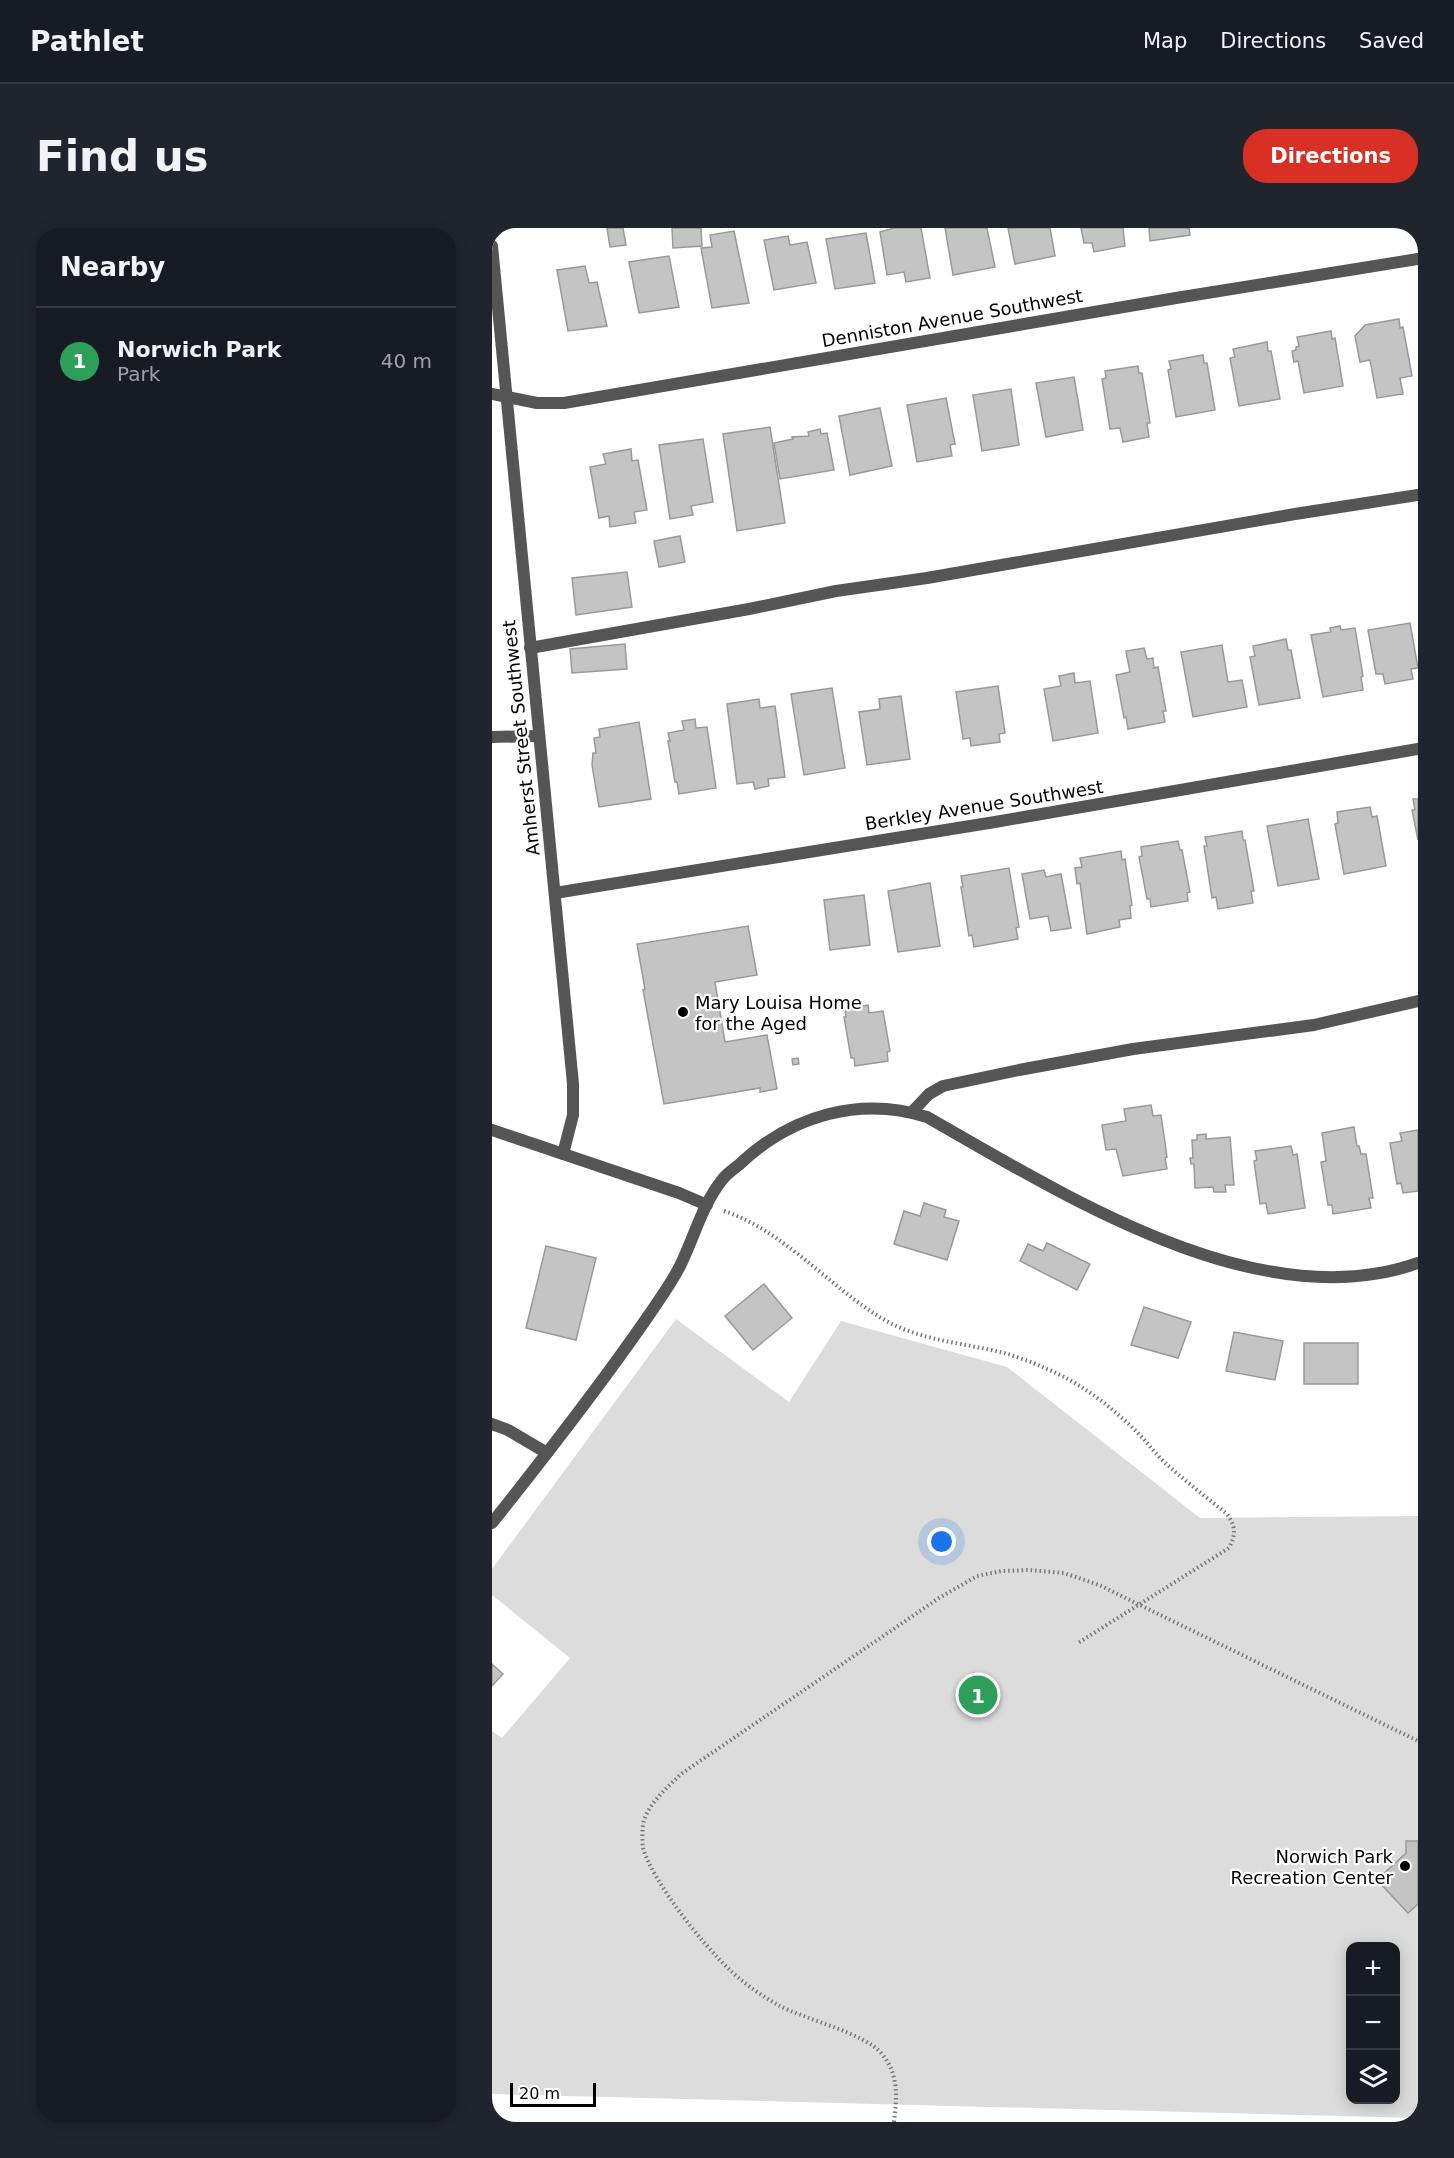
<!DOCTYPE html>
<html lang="en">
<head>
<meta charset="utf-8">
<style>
  body { margin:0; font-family:"DejaVu Sans",sans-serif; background:#20242c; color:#f1f3f6 }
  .controls { position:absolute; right:18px; bottom:18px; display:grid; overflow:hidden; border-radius:12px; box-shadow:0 3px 15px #0003 }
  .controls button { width:54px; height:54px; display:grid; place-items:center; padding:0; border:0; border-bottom:2px solid #363941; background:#171b24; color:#f1f3f6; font:30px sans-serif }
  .scale { position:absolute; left:18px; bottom:15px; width:86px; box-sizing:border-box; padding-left:6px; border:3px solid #000; border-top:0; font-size:16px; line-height:21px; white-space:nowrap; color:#000; -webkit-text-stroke:4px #fff; paint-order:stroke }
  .you { position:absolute; left:450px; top:1314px; width:21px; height:21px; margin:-15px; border:4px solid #fff; border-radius:50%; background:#1a73e8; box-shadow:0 0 0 9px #1a73e833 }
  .badge { display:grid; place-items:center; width:39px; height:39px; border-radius:50%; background:#d93025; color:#fff; font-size:20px; font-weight:700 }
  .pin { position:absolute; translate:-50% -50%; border:3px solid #fff; box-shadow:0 2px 6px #0006 }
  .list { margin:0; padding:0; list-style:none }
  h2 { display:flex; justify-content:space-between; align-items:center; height:78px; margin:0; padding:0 24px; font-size:26px }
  h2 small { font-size:20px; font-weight:400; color:#9ea1a6 }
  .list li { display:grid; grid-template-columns:39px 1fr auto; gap:18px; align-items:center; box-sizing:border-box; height:108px; padding:0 24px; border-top:2px solid #363941 }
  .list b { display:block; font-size:22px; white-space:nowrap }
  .list p { margin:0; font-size:20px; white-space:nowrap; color:#9ea1a6 }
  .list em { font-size:20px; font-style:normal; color:#9ea1a6 }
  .icon { flex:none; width:33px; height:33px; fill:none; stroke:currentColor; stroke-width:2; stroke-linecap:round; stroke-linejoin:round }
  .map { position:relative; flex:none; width:926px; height:1894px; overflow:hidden; border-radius:24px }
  header { display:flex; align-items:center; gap:36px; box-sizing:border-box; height:84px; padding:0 30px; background:#171b24; border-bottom:2px solid #363941 }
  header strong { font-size:28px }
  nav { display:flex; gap:33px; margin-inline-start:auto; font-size:21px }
  .intro { display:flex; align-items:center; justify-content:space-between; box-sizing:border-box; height:144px; padding:0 36px }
  h1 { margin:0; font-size:42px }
  .button { padding:15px 27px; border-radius:24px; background:#d93025; color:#fff; font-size:21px; font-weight:700 }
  main { display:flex; gap:36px; padding:0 36px }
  aside { flex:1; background:#171b24; border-radius:24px; box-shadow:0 3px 15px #0003 }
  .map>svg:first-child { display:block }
  .green { fill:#dcdcdc; fill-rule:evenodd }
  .building { fill:#c4c4c4; stroke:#999; stroke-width:1.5 }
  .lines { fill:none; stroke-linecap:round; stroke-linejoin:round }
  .path { stroke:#777; stroke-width:4; stroke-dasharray:1.5 3; stroke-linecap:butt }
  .lane { stroke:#555; stroke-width:12 }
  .street { stroke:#555; stroke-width:12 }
  .poi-dot { fill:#000; stroke:#fff; stroke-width:2 }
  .labels { text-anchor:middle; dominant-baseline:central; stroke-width:4.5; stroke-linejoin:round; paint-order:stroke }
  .street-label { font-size:18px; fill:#000; stroke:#fff }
  .poi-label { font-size:18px; fill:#000; stroke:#fff; text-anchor:start }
</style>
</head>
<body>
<header>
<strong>Pathlet</strong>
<nav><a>Map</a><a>Directions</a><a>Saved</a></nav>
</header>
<div class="intro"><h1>Find us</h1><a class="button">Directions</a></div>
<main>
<aside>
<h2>Nearby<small></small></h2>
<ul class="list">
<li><span class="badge" style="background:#2e9e5b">1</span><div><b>Norwich Park</b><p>Park</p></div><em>40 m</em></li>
</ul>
</aside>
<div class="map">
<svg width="926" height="1894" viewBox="0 0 926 1894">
  <rect width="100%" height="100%" fill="#fff"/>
  <!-- green -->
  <path class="green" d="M184,1091L297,1174L349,1093L515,1139L708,1290L926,1288V1890L0,1866V1503L10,1510L78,1430L0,1367V1341ZM858,1718H904V1872H858Z"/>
  <!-- building -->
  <g class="building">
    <polygon points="115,0 131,0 134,17 118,19"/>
    <polygon points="180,0 209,0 210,18 181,20"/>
    <polygon points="402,0 429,0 438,50 414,54 412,44 395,47 388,4"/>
    <polygon points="453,0 495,0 503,39 461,47"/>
    <polygon points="516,0 558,0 563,28 523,36"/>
    <polygon points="589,0 631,0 633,18 602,24 600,15 592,15"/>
    <polygon points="657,0 697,0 698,7 658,13"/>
    <polygon points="242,3 257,75 220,80 209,20 220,19 218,7"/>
    <polygon points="374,5 383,55 343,61 334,11"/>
    <polygon points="296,8 298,17 315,14 324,55 282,62 272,12"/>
    <polygon points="177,28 187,79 147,85 137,34"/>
    <polygon points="93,38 97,55 105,54 115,98 76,103 65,42"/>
    <polygon points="907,91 908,100 911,99 920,148 908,150 911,166 885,170 878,132 868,134 863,108 873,97"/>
    <polygon points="839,103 840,111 843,110 851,158 812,165 806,133 802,134 800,123 804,122 804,119 807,118 805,109"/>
    <polygon points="775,114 776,123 779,123 788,171 747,178 738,130 743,129 741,121"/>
    <polygon points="711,127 712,135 715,135 723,182 684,189 676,142 679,141 677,133"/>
    <polygon points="646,138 647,145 650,145 658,195 655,195 657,209 631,214 628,200 618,201 610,151 614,150 613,143"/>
    <polygon points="582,149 591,202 554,209 544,155"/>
    <polygon points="519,161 527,217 490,223 481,167"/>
    <polygon points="454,170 463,216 458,217 460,228 425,234 415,177"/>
    <polygon points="388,180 400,238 358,247 347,188"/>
    <polygon points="278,199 293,295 245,303 231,206"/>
    <polygon points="328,201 329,206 335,205 342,242 288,251 282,215 301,211 300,209 317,208 316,204"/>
    <polygon points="211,211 221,274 199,278 201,287 178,291 167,217"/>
    <polygon points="139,221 140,233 146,232 155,282 142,284 144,295 118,299 117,288 107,290 98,239 114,236 111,226"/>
    <polygon points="188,308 193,334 167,339 162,313"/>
    <polygon points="135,344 140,379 84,387 80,350"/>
    <polygon points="918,395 926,440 919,441 921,451 893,456 891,446 884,446 876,402"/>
    <polygon points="848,398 849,402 863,400 871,448 869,449 871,462 831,469 819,407 839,404 838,400"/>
    <polygon points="794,411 796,422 799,422 808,470 767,477 758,429 763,428 761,418"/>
    <polygon points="133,416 135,441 80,445 78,421"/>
    <polygon points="730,417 736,454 750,452 755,479 701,489 689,424"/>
    <polygon points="652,420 655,431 661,430 662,440 666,439 674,483 671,483 673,494 636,501 634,489 632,490 624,447 638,444 634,423"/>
    <polygon points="582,445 583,455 598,453 606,505 561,513 552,461 569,458 567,448"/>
    <polygon points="506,458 513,505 507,506 508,514 479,518 478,510 471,511 464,464"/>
    <polygon points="340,460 353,540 312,547 299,466"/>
    <polygon points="409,468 418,531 375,537 367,484 388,481 387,471"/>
    <polygon points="267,471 268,480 283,478 293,549 276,551 277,558 263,561 261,554 245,556 235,476"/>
    <polygon points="203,491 204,500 215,499 224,560 187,566 185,554 183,554 176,513 178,513 176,505 192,502 190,493"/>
    <polygon points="147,494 159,571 107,579 100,537 101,525 104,525 102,510 108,509 107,501"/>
    <polygon points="921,571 926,571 926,612 920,582 923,582"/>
    <polygon points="878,579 880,589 885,588 894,638 852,646 843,596 846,595 845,584"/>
    <polygon points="816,591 827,651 786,658 775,598"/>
    <polygon points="750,603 751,612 753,612 762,663 759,663 761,675 726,681 724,669 720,670 712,618 715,618 713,609"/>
    <polygon points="686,613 688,622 690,622 698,664 695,665 696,673 659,679 658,671 655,671 647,629 650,628 649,619"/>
    <polygon points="629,623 630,632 633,631 640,677 638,678 639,690 627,692 628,699 595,706 588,655 585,656 583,640 590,639 588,630"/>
    <polygon points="517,640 527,699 524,700 526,711 482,719 480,707 477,708 469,659 471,659 469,648"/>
    <polygon points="552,642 554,649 569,646 579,700 559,703 556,688 538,691 530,646"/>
    <polygon points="438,655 448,718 406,724 396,663"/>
    <polygon points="372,667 378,717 338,722 332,672"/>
    <polygon points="256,698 265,747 223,754 233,814 275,807 285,861 268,864 268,860 172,876 151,762 153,761 145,716"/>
    <polygon points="376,777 377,785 391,783 398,823 395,824 396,833 363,838 362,830 359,830 352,789 354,789 353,781"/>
    <polygon points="306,830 307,836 301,837 300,831"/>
    <polygon points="659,877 661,888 669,887 675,929 673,930 675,941 631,948 624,921 614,922 610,897 634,893 632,881"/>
    <polygon points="862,899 865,918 867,918 869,926 874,926 881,970 877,970 879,980 841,986 840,977 836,977 829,934 834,933 830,905"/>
    <polygon points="926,902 926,963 911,965 909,955 905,956 898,915 910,913 908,905"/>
    <polygon points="714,906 714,911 738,909 742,957 733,957 734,964 722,964 721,959 703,960 702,936 699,936 698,930 701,930 700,912 705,912 705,907"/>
    <polygon points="799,918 801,927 805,926 813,980 776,986 774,975 768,976 762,933 765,932 763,923"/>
    <polygon points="432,975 454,982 452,989 467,993 455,1032 402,1016 412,983 428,988"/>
    <polygon points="555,1015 598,1036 585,1062 528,1033 536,1016 551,1023"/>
    <polygon points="54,1018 104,1030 84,1112 34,1100"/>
    <polygon points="272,1056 300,1090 261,1122 233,1088"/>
    <polygon points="652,1079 699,1094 686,1130 639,1117"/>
    <polygon points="742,1104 791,1113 783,1152 734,1143"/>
    <rect x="812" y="1115" width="54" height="41"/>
    <polygon points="0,1436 11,1446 0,1458"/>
    <polygon points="914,1613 926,1613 926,1676 916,1685 885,1652 914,1625"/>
  </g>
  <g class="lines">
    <!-- path -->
    <g class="path">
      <path d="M232,983C290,1002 335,1056 386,1088C425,1113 469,1114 512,1125C526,1129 542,1135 555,1141C589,1155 618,1178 644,1203C654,1213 662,1224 672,1234C692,1252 714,1269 735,1286C744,1299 744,1306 737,1320L586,1415"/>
      <path d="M402,1894C405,1869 407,1845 389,1825C372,1805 312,1791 286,1777C270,1768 251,1755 238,1742C211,1717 161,1654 151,1620C150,1613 150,1599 152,1592C159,1573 175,1560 189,1546L447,1370L485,1348L510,1343L537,1342L572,1345L607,1357L926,1513"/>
    </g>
    <!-- lane -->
    <g class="lane">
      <polyline points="38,420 257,381 344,363 435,350 803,286 926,267"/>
      <polyline points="0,509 47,508"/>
      <polyline points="420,884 437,866 451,858 527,842 641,821 822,797 926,773"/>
      <polyline points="0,1196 16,1202 55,1225"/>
    </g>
    <!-- street -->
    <g class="street">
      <polyline points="0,18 81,856 81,887 71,926"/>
      <polyline points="0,166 45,175 72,175 684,70 926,31"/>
      <polyline points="63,665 503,594 926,521"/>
      <polyline points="0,902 187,965 215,977"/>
      <path d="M0,1295C55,1226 109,1157 159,1084C169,1069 180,1054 188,1038C202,1010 210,977 230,952C235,945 244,940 250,934C301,887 369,868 435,889C569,965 767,1092 926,1035"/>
    </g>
  </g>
  <!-- markers -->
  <g class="poi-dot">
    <circle cx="191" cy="784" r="6"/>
    <circle cx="913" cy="1638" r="6"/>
  </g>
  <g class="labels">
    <!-- street labels -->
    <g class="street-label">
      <text transform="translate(460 90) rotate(-10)">Denniston Avenue Southwest</text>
      <text transform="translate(29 510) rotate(-96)">Amherst Street Southwest</text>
      <text transform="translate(492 577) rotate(-9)">Berkley Avenue Southwest</text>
    </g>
    <!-- poi labels -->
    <g class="poi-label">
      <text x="203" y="774">Mary Louisa Home<tspan x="203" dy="21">for the Aged</tspan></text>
      <text x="901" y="1628" text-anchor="end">Norwich Park<tspan x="901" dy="21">Recreation Center</tspan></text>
    </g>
  </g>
</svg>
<div class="controls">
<button>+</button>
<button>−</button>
<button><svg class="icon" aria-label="layers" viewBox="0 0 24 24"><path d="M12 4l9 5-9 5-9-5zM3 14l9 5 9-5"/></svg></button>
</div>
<div class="scale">20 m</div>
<div class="you"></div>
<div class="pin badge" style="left:486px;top:1467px;background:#2e9e5b">1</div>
</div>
</main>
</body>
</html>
